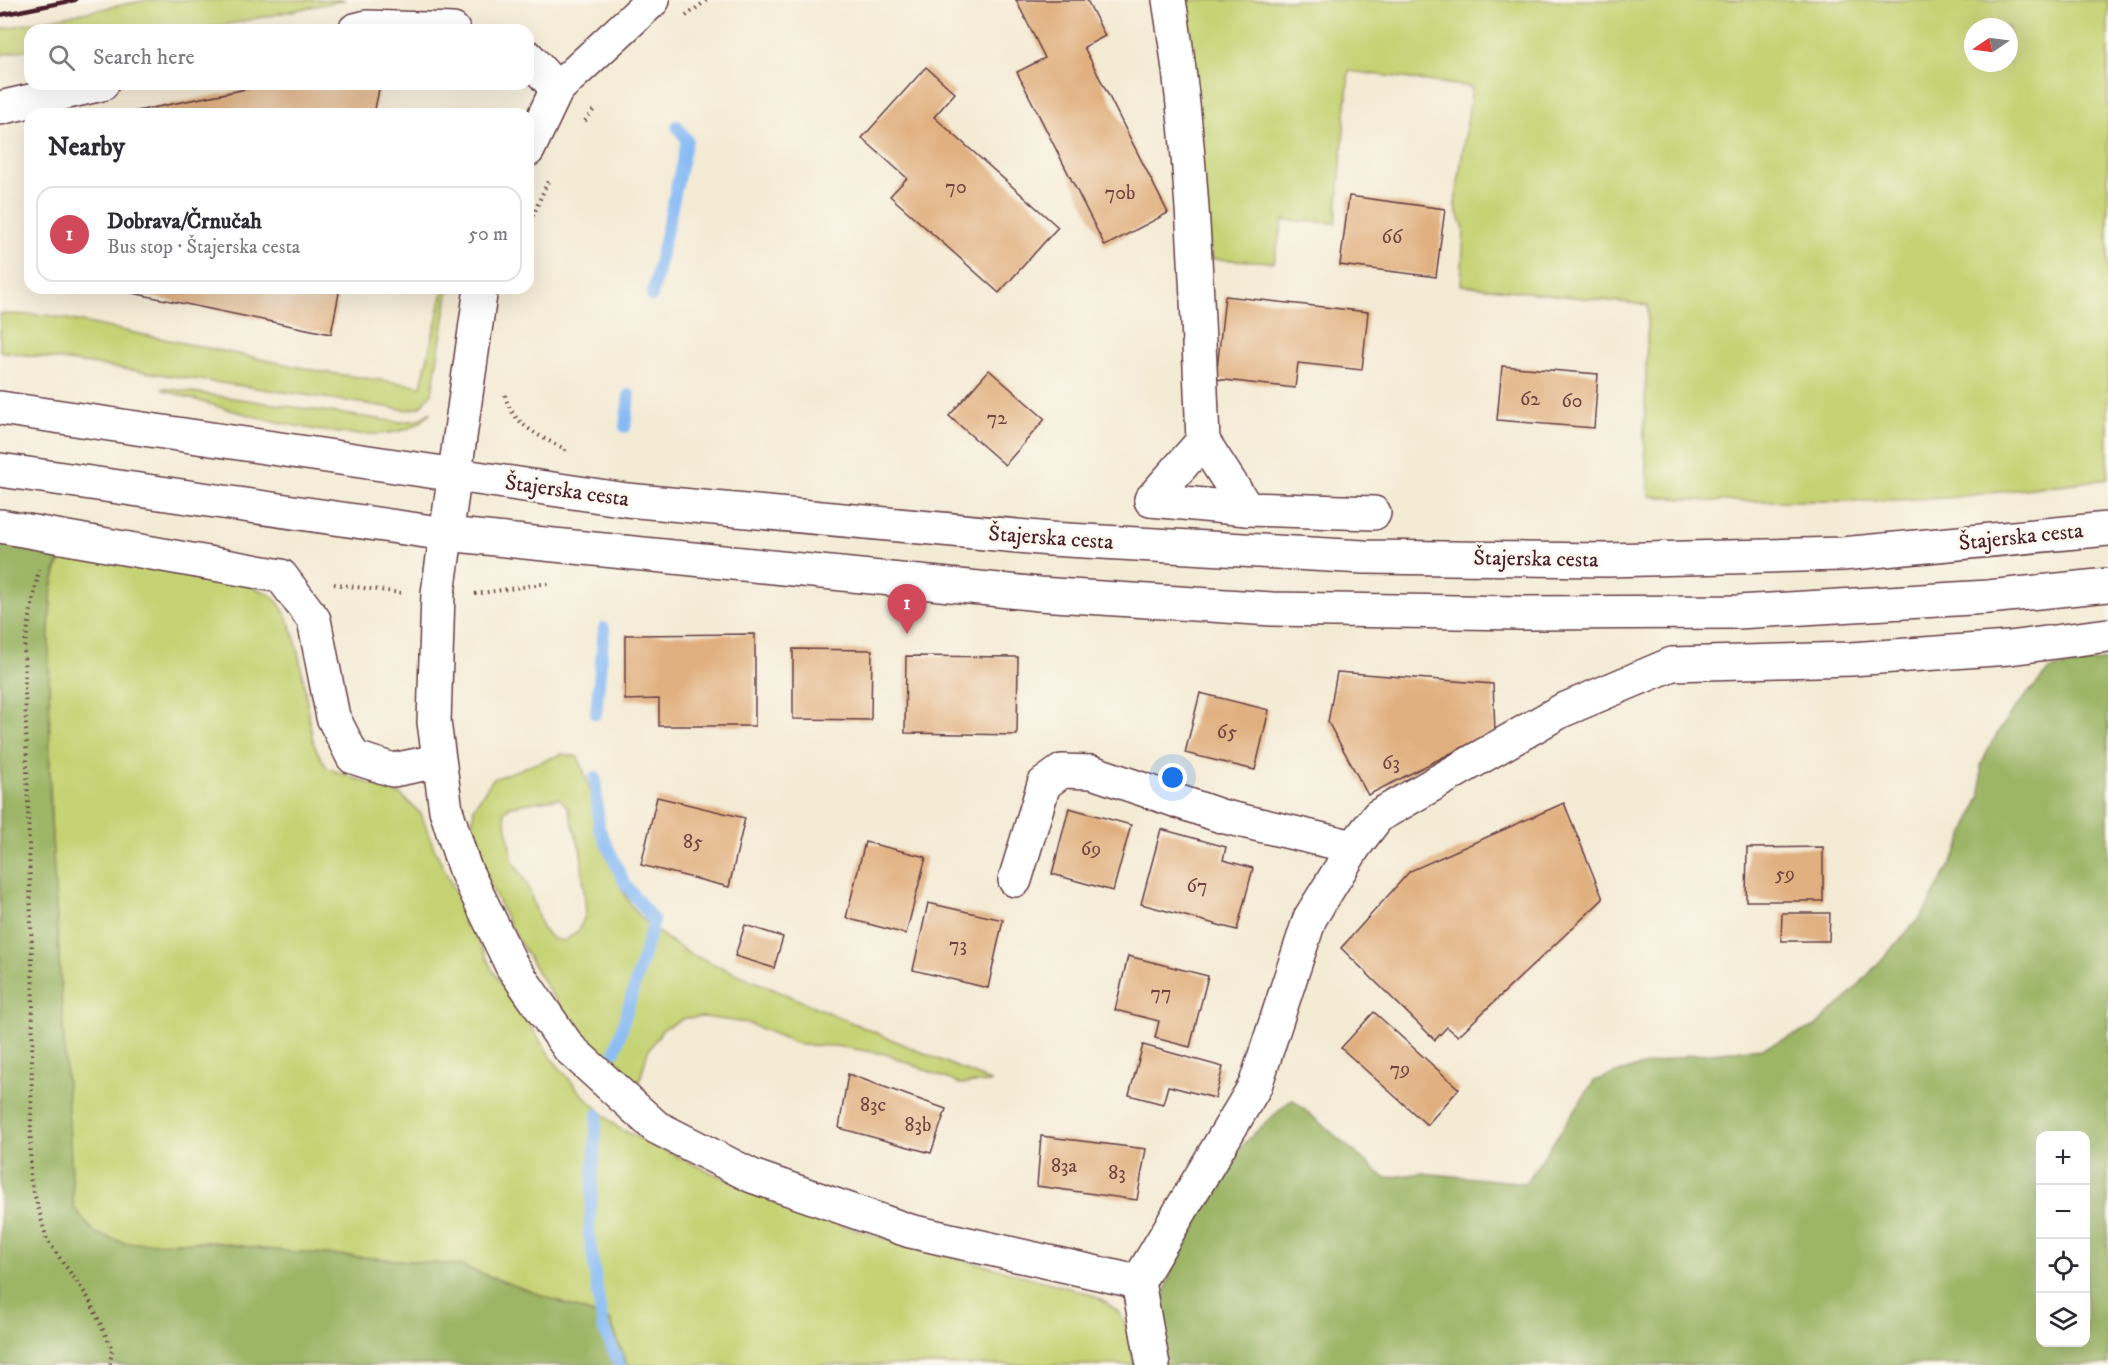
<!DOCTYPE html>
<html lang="en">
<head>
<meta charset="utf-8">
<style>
  body { margin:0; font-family:"IM FELL DW Pica",serif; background:#f2f2f3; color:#2b2b33 }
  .controls { position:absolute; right:18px; bottom:18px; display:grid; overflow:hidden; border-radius:12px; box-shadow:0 6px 24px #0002 }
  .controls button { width:54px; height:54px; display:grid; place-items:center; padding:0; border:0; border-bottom:2px solid #e1e1e2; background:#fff; color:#2b2b33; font:30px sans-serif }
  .compass { position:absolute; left:1964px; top:18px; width:54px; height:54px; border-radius:50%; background:#fff; box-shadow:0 6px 24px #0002; rotate:257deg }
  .you { position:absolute; left:1173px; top:778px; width:21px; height:21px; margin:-15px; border:4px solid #fff; border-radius:50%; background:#1a73e8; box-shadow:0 0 0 9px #1a73e833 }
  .badge { display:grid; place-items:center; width:39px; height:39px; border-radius:50%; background:#d1495b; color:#fff; font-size:20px; font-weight:700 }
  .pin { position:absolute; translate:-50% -50px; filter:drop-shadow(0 2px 3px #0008) }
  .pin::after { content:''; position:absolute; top:32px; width:21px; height:18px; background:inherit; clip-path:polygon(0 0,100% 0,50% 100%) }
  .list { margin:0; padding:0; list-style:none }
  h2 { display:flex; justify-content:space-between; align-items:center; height:78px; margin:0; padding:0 24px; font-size:26px }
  h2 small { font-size:20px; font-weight:400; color:#7c7c81 }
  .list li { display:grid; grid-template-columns:39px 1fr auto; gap:18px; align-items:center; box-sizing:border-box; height:96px; margin:0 12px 12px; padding:0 12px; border:2px solid #e1e1e2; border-radius:18px }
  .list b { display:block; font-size:22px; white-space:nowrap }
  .list p { margin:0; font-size:20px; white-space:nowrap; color:#7c7c81 }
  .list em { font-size:20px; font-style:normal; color:#7c7c81 }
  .icon { flex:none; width:33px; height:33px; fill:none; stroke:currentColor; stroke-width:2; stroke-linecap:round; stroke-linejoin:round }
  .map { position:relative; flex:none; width:2108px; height:1365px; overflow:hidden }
  .search { position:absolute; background:#fff; box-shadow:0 6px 24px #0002; left:24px; top:24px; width:510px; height:66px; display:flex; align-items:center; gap:15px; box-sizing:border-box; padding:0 21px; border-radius:18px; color:#7c7c81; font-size:22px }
  .panel { position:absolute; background:#fff; box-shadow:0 6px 24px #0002; left:24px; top:108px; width:510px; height:186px; border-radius:18px }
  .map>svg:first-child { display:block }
  .green { fill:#c6d375; stroke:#887950; stroke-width:1.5; fill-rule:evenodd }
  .forest { fill:#9cb566; stroke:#736a48; stroke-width:1.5; fill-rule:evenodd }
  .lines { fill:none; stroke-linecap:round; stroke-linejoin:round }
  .stream { stroke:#88bbf5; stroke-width:12 }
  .building { fill:#e1b080 }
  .minor-casing { stroke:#643e44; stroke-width:36 }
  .major-casing { stroke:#643e44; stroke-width:36 }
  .path { stroke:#643e44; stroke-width:4; stroke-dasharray:1.5 4.5; stroke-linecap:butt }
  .minor { stroke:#fff; stroke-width:33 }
  .major { stroke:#fff; stroke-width:33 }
  .rail { stroke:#4a1f2b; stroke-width:4.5 }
  .labels { text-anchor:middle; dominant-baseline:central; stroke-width:5; stroke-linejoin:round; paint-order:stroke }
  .number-label { font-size:20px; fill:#704340 }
  .street-label { font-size:22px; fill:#4a1f2b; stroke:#fbf7ec }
</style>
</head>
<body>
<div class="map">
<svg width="2108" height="1365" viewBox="0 0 2108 1365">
  <rect width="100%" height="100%" fill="#fbf7ec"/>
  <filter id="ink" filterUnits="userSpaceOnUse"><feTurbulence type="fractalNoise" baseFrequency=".0167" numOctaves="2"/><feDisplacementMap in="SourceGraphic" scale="12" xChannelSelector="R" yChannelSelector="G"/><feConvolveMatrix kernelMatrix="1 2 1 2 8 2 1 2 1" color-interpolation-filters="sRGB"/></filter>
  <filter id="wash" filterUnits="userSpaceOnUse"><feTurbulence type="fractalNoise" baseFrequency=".008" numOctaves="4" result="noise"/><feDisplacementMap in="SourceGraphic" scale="24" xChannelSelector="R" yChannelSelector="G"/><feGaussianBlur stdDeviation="1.35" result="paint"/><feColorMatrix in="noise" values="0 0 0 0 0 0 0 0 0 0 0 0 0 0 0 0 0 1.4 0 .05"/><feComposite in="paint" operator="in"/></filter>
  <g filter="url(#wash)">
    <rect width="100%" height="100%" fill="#f4ebd5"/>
    <!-- green -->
    <g class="green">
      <polygon points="147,0 345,0 200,30 30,30 30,49 0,55 0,29"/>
      <path d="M1177,0H2108V479L1948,498L1863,501H1707L1649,496L1644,438L1648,305L1461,285L1464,229L1455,205L1472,87L1349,71L1336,223L1283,220L1274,262L1211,259ZM1973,27H2009V63H1973Z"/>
      <polygon points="444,288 449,288 432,393 420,407 408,410 0,351 0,314 48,315 323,372 421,386"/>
      <path d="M163,388L399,422L418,420L431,412C393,467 214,405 163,390Z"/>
      <path d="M65,552L245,584C252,588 263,590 270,595C303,619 304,705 314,744C317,752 323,761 327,768L401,795L421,814L434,848L493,971L553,1060L580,1092L618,1128L784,1207L869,1234L1087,1293C1131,1313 1125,1321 1134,1365H627L610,1320L458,1265L263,1249L212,1242L125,1243L95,1233L74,1208L71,1183C62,1027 50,870 49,714C49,666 40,594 65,552Z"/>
      <path d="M562,754L578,757C600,804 603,861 631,905C644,925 669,940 688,953L992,1082L960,1084L886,1054L835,1046L801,1045L747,1023L705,1017L685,1018L663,1029L648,1051L638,1087L578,1029L551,994L511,928L477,858L472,830L474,807L493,779ZM559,798L568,807L581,852L586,913L579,930L564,941L553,939L542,928L527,884L513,861L504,812L511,806Z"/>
    </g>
    <!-- forest -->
    <g class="forest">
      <polygon points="0,542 65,552 57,565 52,587 49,630 50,804 74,1208 95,1233 125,1243 212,1242 263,1249 458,1265 610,1320 627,1365 0,1365"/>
      <path d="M2108,660V1365H1163C1150,1297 1186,1227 1222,1172C1239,1144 1268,1121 1292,1099L1385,1178L1423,1173L1526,1183L1594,1081L1622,1071L1688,1055L1763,1048L1814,1027L1844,1001L1923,914L1957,852L1981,795V765L1992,742L2014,709L2050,669ZM2040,1136H2086V1342H2040Z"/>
    </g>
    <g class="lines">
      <!-- stream -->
      <g class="stream">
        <polyline points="652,296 687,140 677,126"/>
        <polyline points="625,427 629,395"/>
        <polyline points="596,714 604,628"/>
        <polyline points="595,777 599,828 625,884 654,921 615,1051"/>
        <polyline points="597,1115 589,1234 603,1328 620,1365"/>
      </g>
    </g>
    <g id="blocks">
      <!-- building -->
      <g class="building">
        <polygon points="1016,0 1087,0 1105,36 1084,47 1168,213 1105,246 1017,72 1045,58"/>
        <polygon points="926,67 955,93 934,117 1058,227 999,293 890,196 907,178 862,138"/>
        <polygon points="271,84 380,84 374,114 122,114"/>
        <polygon points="1349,196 1445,209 1436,277 1340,265"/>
        <polygon points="108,288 340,288 331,334"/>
        <polygon points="1225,296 1368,312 1362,370 1298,363 1295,388 1216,379"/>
        <polygon points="1502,366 1598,374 1594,428 1497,420"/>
        <polygon points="989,370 1045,419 1005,465 949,416"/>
        <polygon points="755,634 755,726 659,726 659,699 625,700 625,635"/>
        <polygon points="793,649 872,650 871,720 793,719"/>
        <polygon points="906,656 1018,657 1017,735 905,733"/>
        <polygon points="1337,672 1493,684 1495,731 1368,795 1328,722"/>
        <polygon points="1200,693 1269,710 1255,770 1185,753"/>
        <polygon points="657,797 745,818 729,887 641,865"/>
        <polygon points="1564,803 1603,899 1458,1036 1447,1027 1435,1040 1341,948 1410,871"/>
        <polygon points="1069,808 1131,825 1113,891 1052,874"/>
        <polygon points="1161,829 1226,847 1223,860 1253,868 1237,930 1141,904"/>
        <polygon points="865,842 926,857 906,934 846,918"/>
        <polygon points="1823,847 1823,901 1746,901 1747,848"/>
        <polygon points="928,903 1003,920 988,988 913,970"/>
        <polygon points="1782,913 1830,913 1829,941 1781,941"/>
        <polygon points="745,925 783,937 774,968 735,956"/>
        <polygon points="1128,956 1208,976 1190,1047 1155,1038 1159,1021 1115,1010"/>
        <polygon points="1374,1012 1459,1089 1427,1125 1341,1048"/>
        <polygon points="1143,1045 1223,1067 1215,1098 1168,1086 1163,1104 1129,1095"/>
        <polygon points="848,1074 946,1109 931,1153 839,1128"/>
        <polygon points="1041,1136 1146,1149 1137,1200 1037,1186"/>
      </g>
    </g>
  </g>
  <g filter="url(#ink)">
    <use href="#blocks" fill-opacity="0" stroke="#643e44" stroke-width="1.5"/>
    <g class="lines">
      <!-- minor casing -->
      <g class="minor-casing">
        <g id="minor">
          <polyline points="355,30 367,27 453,30"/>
          <polyline points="528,57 557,89"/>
          <polyline points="0,108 102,84"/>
          <polyline points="528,150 557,89 653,0"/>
          <polyline points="481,288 438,593 434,722 446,810 464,867 512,966 569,1048 656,1127 752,1176 910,1231 1138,1282 1255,1086 1310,918 1354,847 1378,816 1561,711 1672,664 1851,659 2009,648 2108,635"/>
          <polyline points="1203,441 1247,509 1374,513"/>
          <path d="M1151,500L1203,441C1197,293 1193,146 1169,0"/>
          <polyline points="1151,500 1247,509"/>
          <polyline points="0,526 281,576 314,620 333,717 353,757 393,770 438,761"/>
          <polyline points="1015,880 1044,784 1062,771 1092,772 1221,816 1354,847"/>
          <polyline points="1138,1282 1153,1365"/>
        </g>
      </g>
      <!-- major casing -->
      <g class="major-casing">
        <g id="major">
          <polyline points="0,408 627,500 1050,539 1364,557 1607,560 1842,554 2108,529"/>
          <polyline points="0,470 446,534 1039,594 1272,609 1520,613 1738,612 1988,597 2108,585"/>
        </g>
      </g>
      <!-- path -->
      <g class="path">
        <polyline points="686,16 707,0"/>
        <polyline points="585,121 595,108"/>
        <polyline points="528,227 548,181"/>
        <path d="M505,395C512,425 541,437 565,449V453"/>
        <polyline points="39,569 24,649 33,1001 30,1178 47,1240 89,1299 112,1349 110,1365"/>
        <polyline points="334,584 401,593"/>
        <polyline points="475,594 549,583"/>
      </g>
      <!-- minor -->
      <use href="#minor" class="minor"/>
      <!-- major -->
      <use href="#major" class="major"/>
      <!-- rail -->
      <polyline class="rail" points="0,15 75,0"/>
    </g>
  </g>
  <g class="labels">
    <!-- number labels -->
    <g class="number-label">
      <text x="956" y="187">70</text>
      <text x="1120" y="193">70b</text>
      <text x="1392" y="237">66</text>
      <text x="1530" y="399">62</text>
      <text x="1572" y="401">60</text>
      <text x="997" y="418">72</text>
      <text x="1227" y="732">65</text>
      <text x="1391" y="763">63</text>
      <text x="693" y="842">85</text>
      <text x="1091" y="849">69</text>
      <text x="1785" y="874">59</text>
      <text x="1197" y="886">67</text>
      <text x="958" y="945">73</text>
      <text x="1161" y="993">77</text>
      <text x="1400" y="1069">79</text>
      <text x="873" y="1105">83c</text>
      <text x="918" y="1125">83b</text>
      <text x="1064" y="1166">83a</text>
      <text x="1117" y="1173">83</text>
    </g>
    <!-- street labels -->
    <g class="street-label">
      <text transform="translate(567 491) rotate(8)">Štajerska cesta</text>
      <text transform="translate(2021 537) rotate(-6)">Štajerska cesta</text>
      <text transform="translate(1051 538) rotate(4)">Štajerska cesta</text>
      <text transform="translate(1536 559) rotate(1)">Štajerska cesta</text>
    </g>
  </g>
</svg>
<div class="controls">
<button>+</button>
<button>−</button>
<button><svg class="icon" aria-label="locate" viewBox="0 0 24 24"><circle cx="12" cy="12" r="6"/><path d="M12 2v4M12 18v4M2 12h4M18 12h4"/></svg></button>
<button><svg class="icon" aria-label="layers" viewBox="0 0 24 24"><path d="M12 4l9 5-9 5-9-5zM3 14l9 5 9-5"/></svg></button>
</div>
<svg class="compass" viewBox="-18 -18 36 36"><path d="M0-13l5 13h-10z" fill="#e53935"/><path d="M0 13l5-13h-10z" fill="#7c7c81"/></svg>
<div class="you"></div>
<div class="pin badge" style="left:907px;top:634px">1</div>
<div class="search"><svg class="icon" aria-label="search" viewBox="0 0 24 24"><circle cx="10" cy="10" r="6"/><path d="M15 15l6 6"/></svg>Search here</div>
<section class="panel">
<h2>Nearby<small></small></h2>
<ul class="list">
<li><span class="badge">1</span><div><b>Dobrava/Črnučah</b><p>Bus stop · Štajerska cesta</p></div><em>50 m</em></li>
</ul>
</section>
</div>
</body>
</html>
